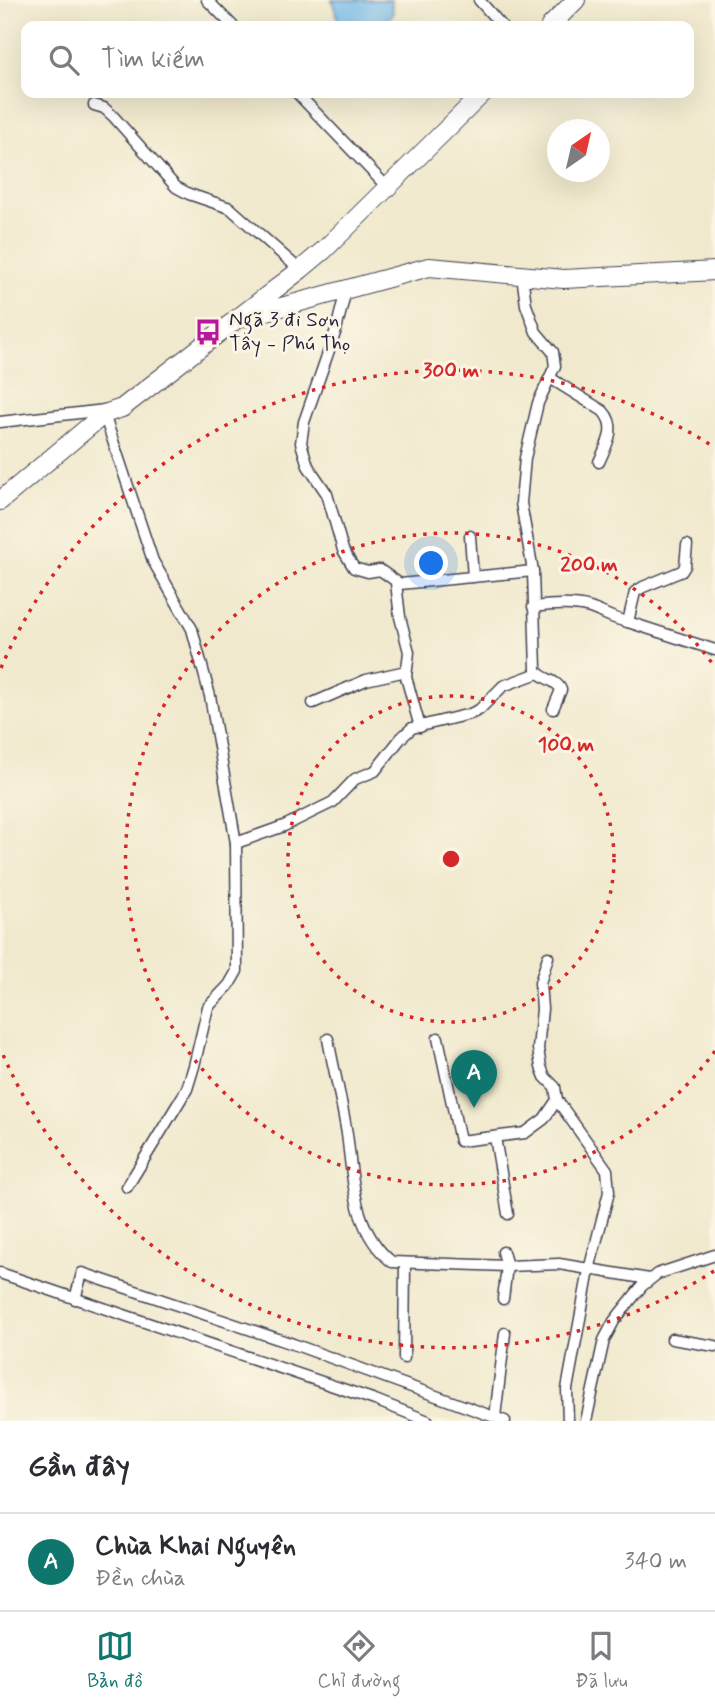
<!DOCTYPE html>
<html lang="vi">
<head>
<meta charset="utf-8">
<style>
  body { margin:0; font-family:Mynerve,sans-serif; background:#f2f2f3; color:#2b2b33 }
  .compass { position:absolute; left:547px; top:119px; width:63px; height:63px; border-radius:50%; background:#fff; box-shadow:0 7px 28px #0002; rotate:34deg }
  .you { position:absolute; left:432px; top:564px; width:24px; height:24px; margin:-18px; border:5px solid #fff; border-radius:50%; background:#1a73e8; box-shadow:0 0 0 10px #1a73e833 }
  .badge { display:grid; place-items:center; width:46px; height:46px; border-radius:50%; background:#0f766e; color:#fff; font-size:23px; font-weight:700 }
  .pin { position:absolute; translate:-50% -58px; filter:drop-shadow(0 2px 4px #0008) }
  .pin::after { content:''; position:absolute; top:37px; width:24px; height:21px; background:inherit; clip-path:polygon(0 0,100% 0,50% 100%) }
  .list { margin:0; padding:0; list-style:none }
  h2 { display:flex; justify-content:space-between; align-items:center; height:91px; margin:0; padding:0 28px; font-size:30px }
  h2 small { font-size:23px; font-weight:400; color:#7c7c81 }
  .list li { display:grid; grid-template-columns:46px 1fr auto; gap:21px; align-items:center; box-sizing:border-box; height:98px; padding:0 28px; border-top:2px solid #e1e1e2 }
  .list b { display:block; font-size:26px; white-space:nowrap }
  .list p { margin:0; font-size:23px; white-space:nowrap; color:#7c7c81 }
  .list em { font-size:23px; font-style:normal; color:#7c7c81 }
  .icon { flex:none; width:38px; height:38px; fill:none; stroke:currentColor; stroke-width:2; stroke-linecap:round; stroke-linejoin:round }
  .map { position:relative; flex:none; width:715px; height:1421px; overflow:hidden }
  .search { position:absolute; background:#fff; box-shadow:0 7px 28px #0002; left:21px; right:21px; top:21px; height:77px; display:flex; align-items:center; gap:18px; box-sizing:border-box; padding:0 24px; border-radius:14px; color:#7c7c81; font-size:26px }
  .sheet { height:189px; background:#fff }
  nav { display:flex; justify-content:space-around; align-items:center; box-sizing:border-box; height:98px; border-top:2px solid #e1e1e2; background:#fff; font-size:19px; color:#7c7c81 }
  nav a { display:grid; justify-items:center; gap:4px }
  nav .on { color:#0f766e }
  .map>svg:first-child { display:block }
  .water { fill:#74bcec; stroke:#4b6f94; stroke-width:2 }
  .lines { fill:none; stroke-linecap:round; stroke-linejoin:round }
  .minor-casing { stroke:#414051; stroke-width:13 }
  .primary-casing { stroke:#414051; stroke-width:20 }
  .trunk-casing { stroke:#414051; stroke-width:20 }
  .minor { stroke:#fff; stroke-width:10 }
  .primary { stroke:#fff; stroke-width:18 }
  .trunk { stroke:#fff; stroke-width:18 }
  .ring { fill:none; stroke:#d62828; stroke-width:3.5; stroke-dasharray:3.5 7 }
  .labels { text-anchor:middle; dominant-baseline:central; stroke-width:6; stroke-linejoin:round; paint-order:stroke }
  .poi-label { font-size:21px; fill:#22223b; stroke:#fcf5e5; text-anchor:start }
  .centre { fill:#d62828; stroke:#fcf5e5; stroke-width:3.5 }
  .ring-label { font-size:21px; text-anchor:middle; font-weight:bold; fill:#d62828; stroke:#fcf5e5; stroke-width:6; stroke-linejoin:round; paint-order:stroke }
</style>
</head>
<body>
<div class="map">
<svg width="715" height="1421" viewBox="0 0 715 1421">
  <rect width="100%" height="100%" fill="#fcf5e5"/>
  <filter id="ink" filterUnits="userSpaceOnUse"><feTurbulence type="fractalNoise" baseFrequency=".0143" numOctaves="2"/><feDisplacementMap in="SourceGraphic" scale="14" xChannelSelector="R" yChannelSelector="G"/><feConvolveMatrix kernelMatrix="1 2 1 2 8 2 1 2 1" color-interpolation-filters="sRGB"/></filter>
  <filter id="wash" filterUnits="userSpaceOnUse"><feTurbulence type="fractalNoise" baseFrequency=".00686" numOctaves="4" result="noise"/><feDisplacementMap in="SourceGraphic" scale="28" xChannelSelector="R" yChannelSelector="G"/><feGaussianBlur stdDeviation="1.57" result="paint"/><feColorMatrix in="noise" values="0 0 0 0 0 0 0 0 0 0 0 0 0 0 0 0 0 1.4 0 .05"/><feComposite in="paint" operator="in"/></filter>
  <g filter="url(#wash)">
    <rect width="100%" height="100%" fill="#f0e9cd"/>
    <!-- water -->
    <polygon class="water" points="332,0 391,0 393,15 374,26 340,26"/>
  </g>
  <g filter="url(#ink)">
    <g class="lines">
      <!-- minor casing -->
      <g class="minor-casing">
        <g id="minor">
          <polyline points="207,0 233,26"/>
          <polyline points="479,0 502,26"/>
          <polyline points="297,93 387,187"/>
          <polyline points="94,105 104,108 113,116 176,187 189,194 230,208 300,270"/>
          <path d="M522,275L526,305L536,332L553,352L555,366L538,403L525,458L521,503L533,571L536,670C542,680 557,679 561,690L553,709"/>
          <polyline points="346,290 336,330 304,422 301,443 308,466 327,494 343,550 354,568 368,572 380,570 400,584 533,571"/>
          <path d="M550,378L603,411C618,427 607,444 599,462"/>
          <polyline points="104,414 153,561 192,629 210,696 236,843 237,971 229,985 208,1007 194,1066 187,1089 127,1187"/>
          <polyline points="0,422 105,410"/>
          <polyline points="470,536 473,577"/>
          <polyline points="396,583 400,617 409,652 406,677 420,727"/>
          <path d="M533,607C551,605 572,603 590,608C605,613 612,619 628,622L715,650"/>
          <polyline points="628,622 635,592 643,587 682,571 685,566 687,545"/>
          <polyline points="313,703 366,680 406,671"/>
          <polyline points="236,843 284,826 333,802 355,779 375,771 401,738 412,728 470,714 479,710 503,686 538,673"/>
          <polyline points="548,957 540,983 542,1009 538,1049 541,1067 545,1077 555,1087 557,1100 607,1170 609,1192 589,1270 567,1389 568,1421"/>
          <polyline points="438,1038 460,1141 525,1133 544,1119 557,1100"/>
          <path d="M328,1039C334,1071 342,1102 347,1134C353,1179 353,1231 392,1262L507,1266L559,1264L649,1279"/>
          <polyline points="495,1137 508,1214"/>
          <polyline points="503,1252 507,1266 503,1299"/>
          <polyline points="0,1273 375,1400 428,1421"/>
          <polyline points="75,1299 82,1273 293,1344 505,1421"/>
          <polyline points="672,1339 715,1346"/>
          <polyline points="404,1358 405,1263"/>
          <polyline points="495,1417 505,1333"/>
          <polyline points="586,1421 604,1340 614,1321 642,1286 657,1274 715,1255"/>
        </g>
      </g>
      <!-- primary casing -->
      <g class="primary-casing">
        <polyline id="primary" points="241,318 429,267 564,279 715,271"/>
      </g>
      <!-- trunk casing -->
      <g class="trunk-casing">
        <g id="trunk">
          <polyline points="550,26 576,0"/>
          <polyline points="0,501 104,414 122,408 300,270 324,250 483,93"/>
        </g>
      </g>
      <!-- minor -->
      <use href="#minor" class="minor"/>
      <!-- primary -->
      <use href="#primary" class="primary"/>
      <!-- trunk -->
      <use href="#trunk" class="trunk"/>
    </g>
  </g>
  <!-- distance rings -->
  <g class="ring">
    <circle cx="451" cy="859" r="163"/>
    <path d="M715 1051A326 326 0 1 1 715 667"/>
    <path d="M714 1271A489 489 0 0 1 1 1050M1 668A489 489 0 0 1 714 447"/>
  </g>
  <!-- icons -->
  <defs>
    <g id="bus-bare" transform="scale(2.1)"><path d="M-5-6H5V4H4V6H2V4H-2V6H-4V4H-5ZM-3.5-4V0h7V-4ZM-3.5 1.2v1.5H-2V1.2ZM2 1.2v1.5H3.5V1.2Z" fill="#b5179e" stroke="#fcf5e5" stroke-width="2.5" paint-order="stroke"/></g>
  </defs>
  <g fill-rule="evenodd">
    <use href="#bus-bare" x="208" y="332"/>
  </g>
  <g class="labels">
    <!-- poi labels -->
    <g class="poi-label">
      <text x="229" y="320">Ngã 3 đi Sơn<tspan x="229" dy="24">Tây - Phú Thọ</tspan></text>
    </g>
  </g>
  <circle cx="451" cy="859" r="10" class="centre"/>
  <g class="ring-label">
    <text x="451" y="377">300 m</text>
    <text x="589" y="571">200 m</text>
    <text x="566" y="751">100 m</text>
  </g>
</svg>
<svg class="compass" viewBox="-18 -18 36 36"><path d="M0-13l5 13h-10z" fill="#e53935"/><path d="M0 13l5-13h-10z" fill="#7c7c81"/></svg>
<div class="you"></div>
<div class="pin badge" style="left:474px;top:1108px">A</div>
<div class="search"><svg class="icon" aria-label="search" viewBox="0 0 24 24"><circle cx="10" cy="10" r="6"/><path d="M15 15l6 6"/></svg>Tìm kiếm</div>
</div>
<section class="sheet">
<h2>Gần đây<small></small></h2>
<ul class="list">
<li><span class="badge">A</span><div><b>Chùa Khai Nguyên</b><p>Đền chùa</p></div><em>340 m</em></li>
</ul>
</section>
<nav>
<a class="on"><svg class="icon" aria-label="map" viewBox="0 0 24 24"><path d="M3 6l6-2 6 2 6-2v14l-6 2-6-2-6 2zM9 4v14M15 6v14"/></svg>Bản đồ</a>
<a><svg class="icon" aria-label="directions" viewBox="0 0 24 24"><path d="M12 3l9 9-9 9-9-9zM9 14v-3h6M13 9l2 2-2 2"/></svg>Chỉ đường</a>
<a><svg class="icon" aria-label="saved" viewBox="0 0 24 24"><path d="M7 4h10v16l-5-4-5 4z"/></svg>Đã lưu</a>
</nav>
</body>
</html>
